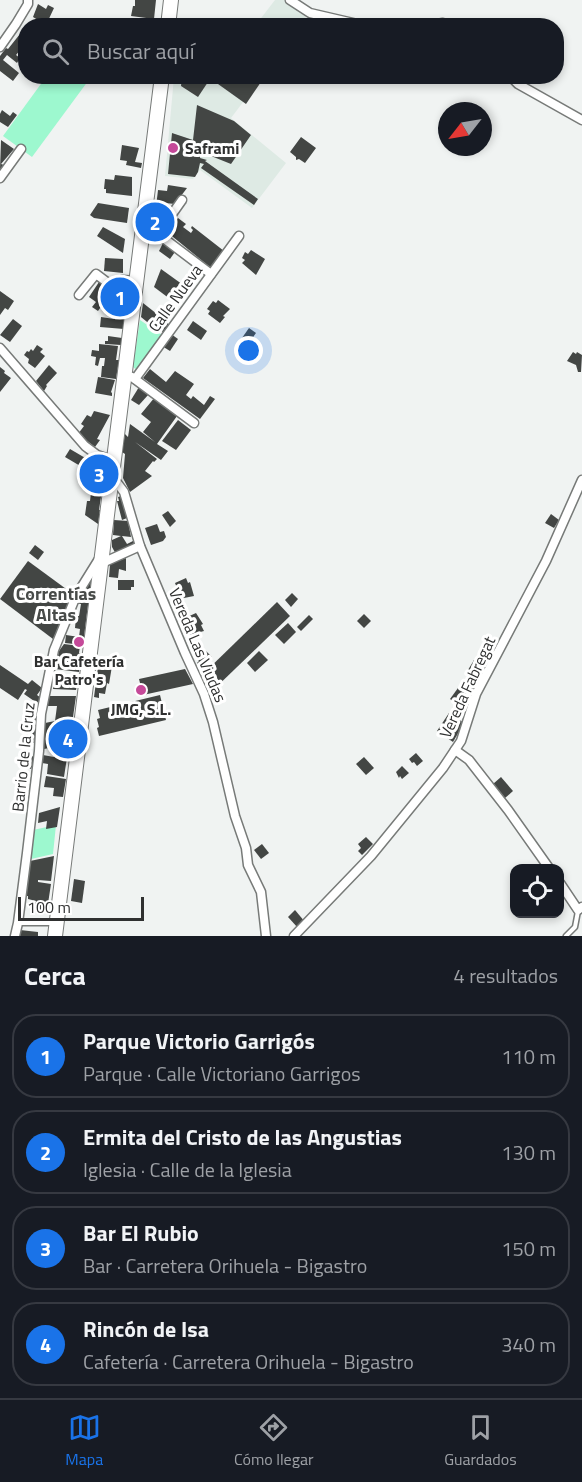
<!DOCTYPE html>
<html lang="es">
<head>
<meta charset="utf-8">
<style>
  body { margin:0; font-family:"Titillium Web",sans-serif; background:#242831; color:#f1f3f6 }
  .controls { position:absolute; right:18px; bottom:18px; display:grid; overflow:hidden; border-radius:12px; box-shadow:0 3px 9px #0003 }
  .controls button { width:54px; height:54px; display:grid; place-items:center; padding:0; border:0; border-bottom:2px solid #363941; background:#171b24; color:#f1f3f6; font:30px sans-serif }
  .compass { position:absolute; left:438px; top:102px; width:54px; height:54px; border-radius:50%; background:#171b24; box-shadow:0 3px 9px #0003; rotate:239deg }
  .scale { position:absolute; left:18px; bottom:15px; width:126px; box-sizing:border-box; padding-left:6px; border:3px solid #2f3030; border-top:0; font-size:16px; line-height:21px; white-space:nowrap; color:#2f3030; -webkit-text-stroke:4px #fff; paint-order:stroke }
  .you { position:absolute; left:249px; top:351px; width:21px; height:21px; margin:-15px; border:4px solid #fff; border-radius:50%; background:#1a73e8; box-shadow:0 0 0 9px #1a73e833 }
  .badge { display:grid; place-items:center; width:39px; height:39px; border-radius:50%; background:#1a73e8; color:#fff; font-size:20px; font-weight:700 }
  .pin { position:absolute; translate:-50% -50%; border:3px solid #fff; box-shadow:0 2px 6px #0006 }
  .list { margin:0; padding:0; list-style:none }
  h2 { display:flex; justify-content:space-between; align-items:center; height:78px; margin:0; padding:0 24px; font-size:26px }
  h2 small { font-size:20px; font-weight:400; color:#9ea1a6 }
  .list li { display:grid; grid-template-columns:39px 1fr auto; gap:18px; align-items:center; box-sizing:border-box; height:84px; margin:0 12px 12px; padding:0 12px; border:2px solid #363941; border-radius:24px }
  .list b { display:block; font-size:22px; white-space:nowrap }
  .list p { margin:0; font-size:20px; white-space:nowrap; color:#9ea1a6 }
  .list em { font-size:20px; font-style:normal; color:#9ea1a6 }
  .icon { flex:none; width:33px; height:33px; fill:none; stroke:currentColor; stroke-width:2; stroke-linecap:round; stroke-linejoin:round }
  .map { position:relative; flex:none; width:582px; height:936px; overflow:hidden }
  .search { position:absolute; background:#171b24; box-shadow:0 3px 9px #0003; left:18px; right:18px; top:18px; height:66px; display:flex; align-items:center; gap:15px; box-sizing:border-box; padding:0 21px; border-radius:24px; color:#9ea1a6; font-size:22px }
  .sheet { height:462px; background:#171b24 }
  nav { display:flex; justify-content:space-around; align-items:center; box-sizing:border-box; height:84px; border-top:2px solid #363941; background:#171b24; font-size:16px; color:#9ea1a6 }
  nav a { display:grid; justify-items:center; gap:3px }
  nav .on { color:#1a73e8 }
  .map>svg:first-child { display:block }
  .built { fill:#deeae4 }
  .green { fill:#9df8cf }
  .building { fill:#434644 }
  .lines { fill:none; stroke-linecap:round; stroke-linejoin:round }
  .service-casing { stroke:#777a78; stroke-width:7 }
  .minor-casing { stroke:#777a78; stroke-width:11 }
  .primary-casing { stroke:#777a78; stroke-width:16 }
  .service { stroke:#fff; stroke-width:4 }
  .minor { stroke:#fff; stroke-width:8 }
  .primary { stroke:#fff; stroke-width:14 }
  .poi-dot { fill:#c54999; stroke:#fff; stroke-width:2 }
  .labels { text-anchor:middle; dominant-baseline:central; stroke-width:6; stroke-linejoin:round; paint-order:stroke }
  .poi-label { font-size:16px; font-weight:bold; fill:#2f3030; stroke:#fff }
  .street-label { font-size:16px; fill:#2f3030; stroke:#fff }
  .neighbourhood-label { font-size:18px; font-weight:bold; fill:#484b49; stroke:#fff }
</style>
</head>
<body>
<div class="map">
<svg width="582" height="936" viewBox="0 0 582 936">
  <rect width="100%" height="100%" fill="#f0f3f2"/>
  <!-- built -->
  <g class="built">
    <polygon points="275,0 287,0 306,17 299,25 255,26"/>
    <polygon points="174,77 262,77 231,118 286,163 252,208 200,170 193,179 165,176"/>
  </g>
  <!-- green -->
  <g class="green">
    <polygon points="46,77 91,77 32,157 3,136"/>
    <polygon points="140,320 162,335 138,371 133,367"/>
    <polygon points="56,825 53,854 31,859 33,830"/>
  </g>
  <!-- building -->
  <g class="building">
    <polygon points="135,0 156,0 154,19 131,16 133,6 135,6"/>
    <polygon points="38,4 46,9 48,5 54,8 46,25 33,17"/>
    <polygon points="24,29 26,30 26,43 16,55 20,58 17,63 7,55 3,60 19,73 13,81 0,71 0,56 6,48 8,49"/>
    <polygon points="182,76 212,76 198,97 181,86"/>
    <polygon points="213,76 265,76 246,104 211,79"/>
    <polygon points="197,105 234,121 251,135 231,164 201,152 200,158 207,160 205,161 258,199 254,205 201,168 204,164 200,163 198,172 195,177 168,174 172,133 193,140"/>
    <polygon points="2,110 10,116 13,112 17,115 8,127 0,122 0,114"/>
    <polygon points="301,137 316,148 305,163 299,159 296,160 296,157 290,152"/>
    <polygon points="1,140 14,149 1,164 4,165 0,170"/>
    <polygon points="122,145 139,148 135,162 142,163 141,168 126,165 127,161 120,160"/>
    <polygon points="115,175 132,177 132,196 106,193 106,189 104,189 105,179 114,180"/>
    <polygon points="168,185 187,188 175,204 165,203 162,225 154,224 158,190 167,191"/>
    <polygon points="98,203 129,208 127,223 94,218 90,215"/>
    <polygon points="178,218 186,224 183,227 191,233 193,230 191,228 192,226 224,251 211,268 167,232"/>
    <polygon points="103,227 125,239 123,253 97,236"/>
    <polygon points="164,241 177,249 170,259 159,251"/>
    <polygon points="251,250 265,259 256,275 242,263 245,260 242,258 245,252 248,254"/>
    <polygon points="105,258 123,259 123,273 104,271"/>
    <polygon points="161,269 186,287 174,302 154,287"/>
    <polygon points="99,282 110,290 108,292 110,294 98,311 92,307 96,302 89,297"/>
    <polygon points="0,291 14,301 8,310 5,308 0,315"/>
    <polygon points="218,300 230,309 223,316 225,317 220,323 208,314 210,311 207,309 213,301 216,303"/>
    <polygon points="143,303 157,314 153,320 155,321 152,326 141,317"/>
    <polygon points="112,305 120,309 120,310 124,311 124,329 100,327 101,317 114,319 115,310 111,309"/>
    <polygon points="160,317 170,325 164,333 154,325"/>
    <polygon points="13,319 22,326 10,342 0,335"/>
    <polygon points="193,321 207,331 201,340 187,330"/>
    <polygon points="249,328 256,333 244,350 237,345"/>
    <polygon points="171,334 178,339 170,351 162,346"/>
    <polygon points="108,336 122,338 121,345 105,344 105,341 108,341"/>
    <polygon points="99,344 118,346 116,360 119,360 116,379 101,377 102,366 104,366 105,358 100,358 98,366 95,365 96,357 91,356 92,350 99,351"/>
    <polygon points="37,345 43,349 40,352 45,356 35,368 28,363 29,359 24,355 27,351 29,352 31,349 33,351"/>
    <polygon points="573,352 576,354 577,352 582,355 581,372 578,372 576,365 567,361"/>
    <polygon points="49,365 57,373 46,385 47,386 44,391 36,381"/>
    <polygon points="0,367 5,371 4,373 11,378 0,392"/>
    <polygon points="150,369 166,382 175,371 194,384 186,395 191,399 193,396 204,405 210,396 215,399 200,419 143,378"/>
    <polygon points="98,377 115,380 111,392 112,393 112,396 95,393"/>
    <polygon points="139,387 149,394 139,405 131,400"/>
    <polygon points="155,397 164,404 163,405 177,416 157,444 168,451 161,460 135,442 157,459 154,462 153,461 145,471 152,476 130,492 123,478 125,454 122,452 125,434 128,437 130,424 155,442 143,432 151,422 141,414"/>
    <polygon points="94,411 110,415 97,439 100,440 95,447 78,434 84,426 81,424 87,415 91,417"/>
    <polygon points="178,420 191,430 176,450 162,441"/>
    <polygon points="70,449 87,459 82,467 65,457"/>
    <polygon points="100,469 105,470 99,510 100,510 98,524 85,515 87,501 90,501 93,476 99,477"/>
    <polygon points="121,496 127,518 122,520 117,501 119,501 118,497"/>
    <polygon points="168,511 176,521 170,527 162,515"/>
    <polygon points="551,514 559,520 554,528 545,523"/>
    <polygon points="114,520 128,521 131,537 122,536 127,544 133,541 136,545 117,556 112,547 112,540 121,536 113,535"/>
    <polygon points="157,524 160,532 164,531 166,537 163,541 151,545 145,528"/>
    <polygon points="35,545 44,552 38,560 29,553"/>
    <polygon points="126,558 126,571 119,569 118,578 109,577 110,564"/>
    <polygon points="28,561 73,594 53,639 0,599"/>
    <polygon points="186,578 188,583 190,582 194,596 179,599 175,589 177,588 175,583"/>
    <polygon points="118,580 134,580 134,587 131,587 131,590 118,590"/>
    <polygon points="89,581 91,581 83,645 65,643 66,635 79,637 80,629 75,628 76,616 79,616 81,604 76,603"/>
    <polygon points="292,593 298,599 291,607 285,600"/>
    <polygon points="277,602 290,616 208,695 200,677"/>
    <polygon points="196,613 203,624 201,625 204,631 189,635 184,624 187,623 185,618"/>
    <polygon points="364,614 371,621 364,628 357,621"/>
    <polygon points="309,615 313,619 301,631 297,627"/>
    <polygon points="288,623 296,632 284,644 275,635"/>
    <polygon points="64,644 80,646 79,653 81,654 79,672 55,669 59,651"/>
    <polygon points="201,646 212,657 206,663 209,666 204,670 197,663 199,661 193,654"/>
    <polygon points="259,651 268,660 255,672 247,663"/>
    <polygon points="474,660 487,667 481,677 468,670"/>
    <polygon points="0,665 28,684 32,680 42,688 37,695 41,698 37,703 24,694 27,690 25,689 18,700 0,688"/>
    <polygon points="112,666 109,684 107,683 105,694 99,693 99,698 94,697 98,667"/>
    <polygon points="185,669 193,684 143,695 139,679"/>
    <polygon points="471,673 481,679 473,691 464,685 466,681 465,680"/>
    <polygon points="56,674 68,675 67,678 78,680 76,690 53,689"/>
    <polygon points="458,688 471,698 463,709 450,699"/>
    <polygon points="160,695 166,720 99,736 97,728 99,727 97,719 100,718 98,710"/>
    <polygon points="47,696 76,696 73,717 74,728 58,727 58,731 71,733 70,744 44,749 45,723 55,721 57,706 47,706"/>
    <polygon points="449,713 464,723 453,742 437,731"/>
    <polygon points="29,715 37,719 34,743 24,738 29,729 23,726"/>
    <polygon points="55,749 68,751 64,777 47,774 48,764 42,763 43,755 54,757"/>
    <polygon points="22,751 36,758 31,769 17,762"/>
    <polygon points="416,753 423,761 417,766 414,762 412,763 409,759"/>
    <polygon points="364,757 374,768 366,775 356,764"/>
    <polygon points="402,766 409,773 402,779 400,776 399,778 396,772"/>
    <polygon points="46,776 66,779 63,797 53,796 54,788 44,787"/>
    <polygon points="501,777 513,791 505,798 493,784"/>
    <polygon points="60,807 57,827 46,829 47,821 38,823 39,813"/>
    <polygon points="366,837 373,844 362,855 358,851 361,848 358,844"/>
    <polygon points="262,844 269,853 261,859 254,850"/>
    <polygon points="54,856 51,881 38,880 38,882 51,884 47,910 34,909 36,901 28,899 28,896 26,896 30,861"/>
    <polygon points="74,879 85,881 82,903 71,901"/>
    <polygon points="295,910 305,922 298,928 288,917"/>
    <polygon points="20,930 38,932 38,936 19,936"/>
  </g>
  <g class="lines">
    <!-- service casing -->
    <g class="service-casing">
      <g id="service">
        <polyline points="19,923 53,923"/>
        <polyline points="566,936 575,927 578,911"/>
      </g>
    </g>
    <!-- minor casing -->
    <g class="minor-casing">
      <g id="minor">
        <polyline points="290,0 310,13 366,26"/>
        <polyline points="425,26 443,23 450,26"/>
        <polyline points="0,47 16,24 28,4 28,0"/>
        <polyline points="510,76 518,84 582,120"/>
        <polyline points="0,178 21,149"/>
        <polyline points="143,229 158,234 211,274"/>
        <polyline points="158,234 182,200"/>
        <polyline points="79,295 96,274 116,289"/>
        <polyline points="105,304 122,280 136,281"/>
        <polyline points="0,348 85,446 97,455 114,461"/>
        <polyline points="132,377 194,423"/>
        <polyline points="135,379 239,236"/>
        <polyline points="112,476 124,492 140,546 185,653 204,694 213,722 235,816 246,848 248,865 261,892 266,936"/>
        <polyline points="100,564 140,546"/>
        <polyline points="455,750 469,760 508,810 549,868"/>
        <polyline points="560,883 578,910 582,907"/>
        <polyline points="15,936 18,923 27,853 39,751 41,714 54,650 76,596 99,559"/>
        <polyline points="294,936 371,856 443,768 461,741 476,694 546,561 582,480"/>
      </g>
    </g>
    <!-- primary casing -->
    <g class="primary-casing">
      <g id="primary">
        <polyline points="168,26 171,0"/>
        <path d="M55,936C90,649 126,363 162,76"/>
      </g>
    </g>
    <!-- service -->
    <use href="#service" class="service"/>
    <!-- minor -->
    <use href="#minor" class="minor"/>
    <!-- primary -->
    <use href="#primary" class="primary"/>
  </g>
  <!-- markers -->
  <g class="poi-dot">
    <circle cx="173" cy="148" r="6"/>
    <circle cx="79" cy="642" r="6"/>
    <circle cx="141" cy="690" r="6"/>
  </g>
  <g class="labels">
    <!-- poi labels -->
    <g class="poi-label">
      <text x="185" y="148" text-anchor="start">Saframi</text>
      <text x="79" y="661">Bar Cafetería<tspan x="79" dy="18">Patro's</tspan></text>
      <text x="141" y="709">JMG, S.L.</text>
    </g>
    <!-- street labels -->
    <g class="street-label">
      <text transform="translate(175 298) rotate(-54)">Calle Nueva</text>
      <text transform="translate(198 645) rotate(67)">Vereda Las Viudas</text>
      <text transform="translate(467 687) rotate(-65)">Vereda Fabregat</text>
      <text transform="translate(23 757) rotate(-84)">Barrio de la Cruz</text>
    </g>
    <!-- neighbourhood labels -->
    <g class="neighbourhood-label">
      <text x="56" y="593">Correntías<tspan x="56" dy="21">Altas</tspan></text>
    </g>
  </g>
</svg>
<div class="controls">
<button><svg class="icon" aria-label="locate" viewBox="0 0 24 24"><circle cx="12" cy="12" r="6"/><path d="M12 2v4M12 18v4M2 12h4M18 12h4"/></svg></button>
</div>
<svg class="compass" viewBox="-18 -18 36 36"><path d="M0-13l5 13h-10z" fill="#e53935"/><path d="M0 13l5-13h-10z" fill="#9ea1a6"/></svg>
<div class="scale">100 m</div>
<div class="you"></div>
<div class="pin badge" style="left:120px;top:297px">1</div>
<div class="pin badge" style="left:155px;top:222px">2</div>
<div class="pin badge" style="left:99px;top:474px">3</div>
<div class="pin badge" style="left:68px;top:739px">4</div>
<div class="search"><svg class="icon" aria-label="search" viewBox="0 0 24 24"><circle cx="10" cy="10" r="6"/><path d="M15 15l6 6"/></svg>Buscar aquí</div>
</div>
<section class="sheet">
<h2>Cerca<small>4 resultados</small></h2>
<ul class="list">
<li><span class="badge">1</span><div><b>Parque Victorio Garrigós</b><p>Parque · Calle Victoriano Garrigos</p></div><em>110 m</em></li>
<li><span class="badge">2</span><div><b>Ermita del Cristo de las Angustias</b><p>Iglesia · Calle de la Iglesia</p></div><em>130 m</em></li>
<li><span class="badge">3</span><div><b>Bar El Rubio</b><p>Bar · Carretera Orihuela - Bigastro</p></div><em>150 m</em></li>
<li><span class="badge">4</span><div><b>Rincón de Isa</b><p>Cafetería · Carretera Orihuela - Bigastro</p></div><em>340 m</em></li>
</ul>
</section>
<nav>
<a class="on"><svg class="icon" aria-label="map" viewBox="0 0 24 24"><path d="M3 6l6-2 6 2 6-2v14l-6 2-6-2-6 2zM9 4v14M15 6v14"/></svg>Mapa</a>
<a><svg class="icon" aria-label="directions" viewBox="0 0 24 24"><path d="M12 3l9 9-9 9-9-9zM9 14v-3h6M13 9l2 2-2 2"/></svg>Cómo llegar</a>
<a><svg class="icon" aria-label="saved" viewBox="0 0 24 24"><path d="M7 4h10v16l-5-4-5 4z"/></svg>Guardados</a>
</nav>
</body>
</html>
